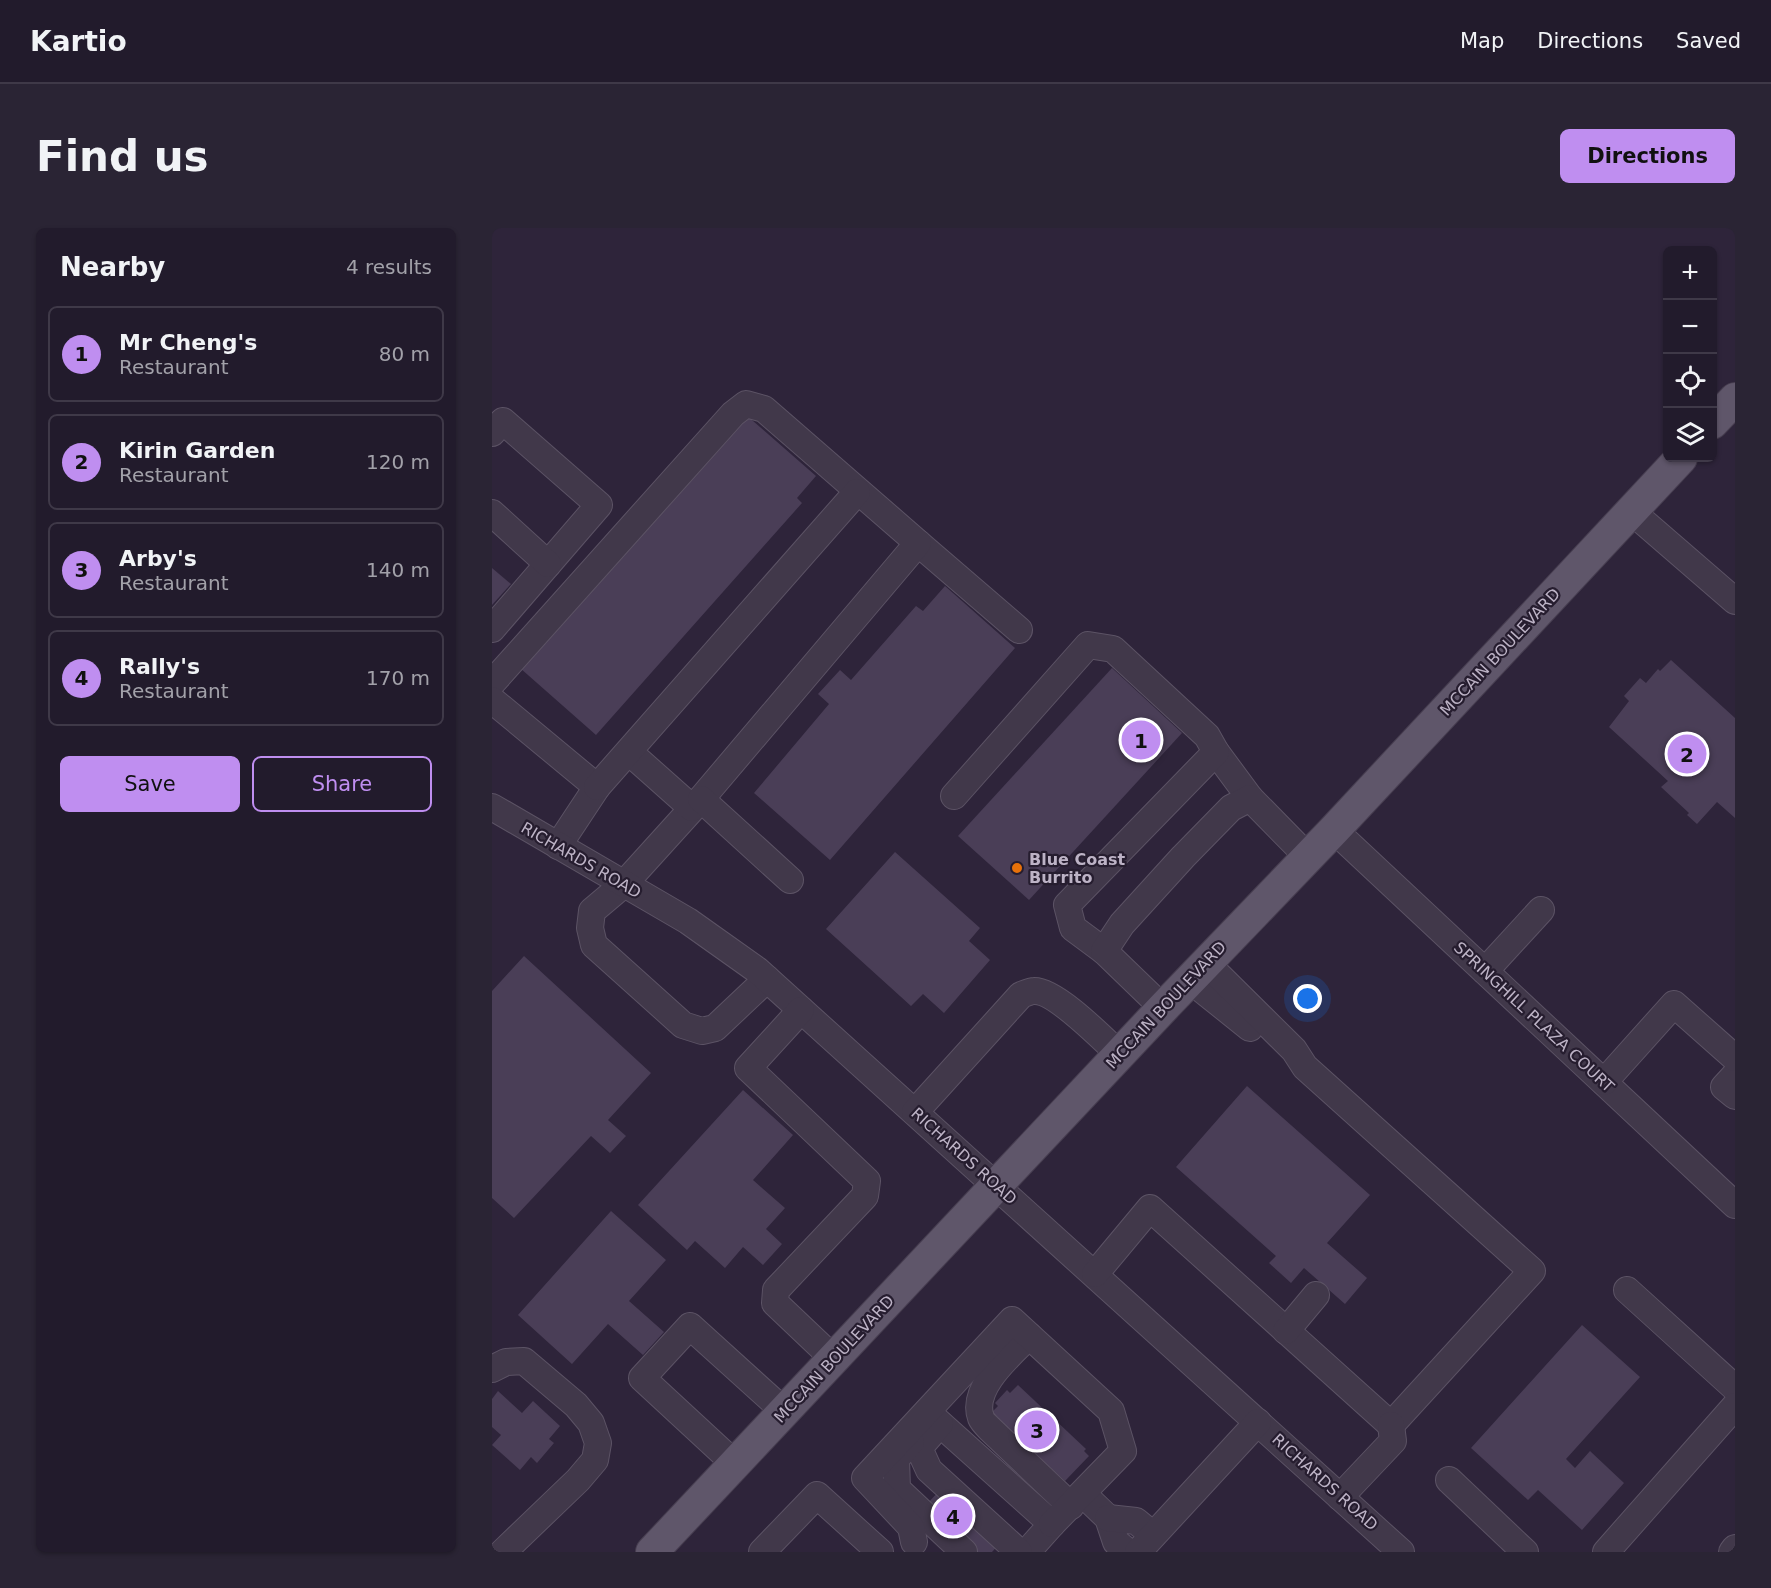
<!DOCTYPE html>
<html lang="en">
<head>
<meta charset="utf-8">
<style>
  body { margin:0; font-family:"DejaVu Sans",sans-serif; background:#2a2434; color:#f1f3f6 }
  .controls { position:absolute; right:18px; top:18px; display:grid; overflow:hidden; border-radius:9px; box-shadow:0 2px 4px #0004 }
  .controls button { width:54px; height:54px; display:grid; place-items:center; padding:0; border:0; border-bottom:2px solid #3f3948; background:#221b2c; color:#f1f3f6; font:30px sans-serif }
  .you { position:absolute; left:816px; top:771px; width:21px; height:21px; margin:-15px; border:4px solid #fff; border-radius:50%; background:#1a73e8; box-shadow:0 0 0 9px #1a73e833 }
  .badge { display:grid; place-items:center; width:39px; height:39px; border-radius:50%; background:#bf8ef0; color:#111; font-size:20px; font-weight:700 }
  .pin { position:absolute; translate:-50% -50%; border:3px solid #fff; box-shadow:0 2px 6px #0006 }
  .list { margin:0; padding:0; list-style:none }
  h2 { display:flex; justify-content:space-between; align-items:center; height:78px; margin:0; padding:0 24px; font-size:26px }
  h2 small { font-size:20px; font-weight:400; color:#a2a1a9 }
  .list li { display:grid; grid-template-columns:39px 1fr auto; gap:18px; align-items:center; box-sizing:border-box; height:96px; margin:0 12px 12px; padding:0 12px; border:2px solid #3f3948; border-radius:9px }
  .list b { display:block; font-size:22px; white-space:nowrap }
  .list p { margin:0; font-size:20px; white-space:nowrap; color:#a2a1a9 }
  .list em { font-size:20px; font-style:normal; color:#a2a1a9 }
  .actions { display:flex; gap:12px; padding:18px 24px }
  .actions a { flex:1; padding:14px 0; border:2px solid #bf8ef0; border-radius:9px; text-align:center; font-size:21px; color:#bf8ef0 }
  .actions .main { background:#bf8ef0; color:#111 }
  .icon { flex:none; width:33px; height:33px; fill:none; stroke:currentColor; stroke-width:2; stroke-linecap:round; stroke-linejoin:round }
  .map { position:relative; flex:none; width:1243px; height:1324px; overflow:hidden; border-radius:9px }
  header { display:flex; align-items:center; gap:36px; box-sizing:border-box; height:84px; padding:0 30px; background:#221b2c; border-bottom:2px solid #3f3948 }
  header strong { font-size:28px }
  nav { display:flex; gap:33px; margin-inline-start:auto; font-size:21px }
  .intro { display:flex; align-items:center; justify-content:space-between; box-sizing:border-box; height:144px; padding:0 36px }
  h1 { margin:0; font-size:42px }
  .button { padding:15px 27px; border-radius:9px; background:#bf8ef0; color:#111; font-size:21px; font-weight:700 }
  main { display:flex; gap:36px; padding:0 36px }
  aside { flex:1; background:#221b2c; border-radius:9px; box-shadow:0 2px 4px #0004 }
  .map>svg:first-child { display:block }
  .building { fill:#4a3e57 }
  .lines { fill:none; stroke-linecap:round; stroke-linejoin:round }
  .minor-casing { stroke:#5c5365; stroke-width:28 }
  .major-casing { stroke:#473e50; stroke-width:34 }
  .minor { stroke:#41384a; stroke-width:26 }
  .major { stroke:#5f566a; stroke-width:32 }
  .food-dot { fill:#e8710a; stroke:#261d2f; stroke-width:2 }
  .labels { text-anchor:middle; dominant-baseline:central; stroke-width:4.5; stroke-linejoin:round; paint-order:stroke }
  .street-label { font-size:16px; fill:#bdb3c6; stroke:#261d2f }
  .poi-label { font-size:16px; font-weight:bold; fill:#bdb3c6; stroke:#261d2f; text-anchor:start }
</style>
</head>
<body>
<header>
<strong>Kartio</strong>
<nav><a>Map</a><a>Directions</a><a>Saved</a></nav>
</header>
<div class="intro"><h1>Find us</h1><a class="button">Directions</a></div>
<main>
<aside>
<h2>Nearby<small>4 results</small></h2>
<ul class="list">
<li><span class="badge">1</span><div><b>Mr Cheng's</b><p>Restaurant</p></div><em>80 m</em></li>
<li><span class="badge">2</span><div><b>Kirin Garden</b><p>Restaurant</p></div><em>120 m</em></li>
<li><span class="badge">3</span><div><b>Arby's</b><p>Restaurant</p></div><em>140 m</em></li>
<li><span class="badge">4</span><div><b>Rally's</b><p>Restaurant</p></div><em>170 m</em></li>
</ul>
<div class="actions"><a class="main">Save</a><a>Share</a></div>
</aside>
<div class="map">
<svg width="1243" height="1324" viewBox="0 0 1243 1324">
  <rect width="100%" height="100%" fill="#2e243a"/>
  <!-- building -->
  <g class="building">
    <polygon points="253,186 324,248 305,270 310,275 104,507 28,440"/>
    <polygon points="0,340 19,356 0,377"/>
    <polygon points="453,358 523,420 338,632 262,565 337,476 326,466 348,442 359,452 424,378 431,383"/>
    <polygon points="1179,432 1243,490 1243,590 1225,574 1205,596 1195,587 1197,585 1169,559 1176,553 1117,499 1137,473 1132,468 1148,450 1154,455 1166,441 1168,443"/>
    <polygon points="620,440 690,505 537,672 466,608"/>
    <polygon points="403,624 488,700 477,713 498,732 452,785 431,766 419,778 334,701"/>
    <polygon points="32,728 159,845 116,892 134,908 118,925 99,908 22,990 0,970 0,763"/>
    <polygon points="755,858 878,967 835,1015 875,1050 853,1076 812,1040 799,1055 777,1035 784,1028 684,939"/>
    <polygon points="251,862 301,907 261,952 293,980 274,1001 290,1016 271,1037 251,1019 233,1040 203,1013 195,1022 146,977"/>
    <polygon points="119,983 174,1032 137,1073 172,1104 151,1127 116,1096 80,1136 26,1087"/>
    <polygon points="1090,1097 1148,1149 1074,1231 1083,1240 1098,1223 1132,1255 1090,1302 1046,1262 1036,1272 979,1220"/>
    <polygon points="526,1157 594,1221 592,1223 597,1228 573,1253 499,1185 506,1178 503,1175 515,1162 518,1165"/>
    <polygon points="6,1163 30,1185 41,1173 68,1198 57,1211 62,1215 45,1235 39,1229 28,1242 0,1217 9,1207 0,1199 0,1171"/>
    <polygon points="448,1262 509,1314 500,1324 475,1324 435,1276"/>
  </g>
  <g class="lines">
    <!-- minor casing -->
    <g class="minor-casing">
      <g id="minor">
        <polyline points="0,205 11,193 107,277 0,401"/>
        <polyline points="1139,283 1243,373"/>
        <polyline points="0,285 56,336"/>
        <polyline points="426,315 527,402"/>
        <polyline points="0,455 241,186 254,176 272,181 426,315 209,571 132,656 100,683 98,700 102,717 191,797 210,803 223,800 275,751"/>
        <polyline points="0,472 105,559 66,618"/>
        <polyline points="137,524 200,580"/>
        <polyline points="724,524 758,570"/>
        <polyline points="105,559 365,264"/>
        <polyline points="462,568 596,417 621,421 715,508 724,524 575,677 581,700 612,723"/>
        <polyline points="209,571 298,652"/>
        <polyline points="0,579 196,693 265,742 909,1324"/>
        <polyline points="842,602 1243,977"/>
        <polyline points="993,743 1049,682"/>
        <polyline points="698,752 758,800"/>
        <polyline points="671,780 612,723 630,696 691,629 739,580 758,570 816,629"/>
        <polyline points="309,782 256,840 375,953 373,968 284,1062 283,1075 342,1131"/>
        <polyline points="1243,847 1232,859 1243,868"/>
        <polyline points="1112,854 1182,776 1243,830"/>
        <path d="M423,884L529,767C532,766 538,763 542,763C563,762 611,811 627,826"/>
        <polyline points="603,1046 658,980 899,1197 1040,1043 813,839 802,822 714,735"/>
        <polyline points="1135,1062 1243,1160"/>
        <polyline points="794,1103 824,1067"/>
        <path d="M537,1108C519,1126 478,1160 489,1190C490,1193 495,1198 498,1201L579,1278"/>
        <polyline points="0,1141 14,1134 32,1133 84,1177 99,1195 106,1215 103,1232 86,1252 11,1324"/>
        <polyline points="435,1184 560,1296 535,1324"/>
        <polyline points="448,1196 427,1220 437,1242 527,1324"/>
        <polyline points="419,1214 404,1231 405,1261 472,1324"/>
        <polyline points="243,1236 150,1150 198,1098 293,1184"/>
        <polyline points="957,1252 1033,1324"/>
        <polyline points="591,1266 616,1290 624,1314 636,1324"/>
        <polyline points="848,1269 901,1213 899,1197"/>
        <polyline points="616,1290 644,1293 661,1307"/>
        <polyline points="422,1314 419,1299 373,1250 520,1092 619,1183 631,1223 560,1296"/>
        <polyline points="270,1324 325,1267 388,1324"/>
        <polyline points="646,1324 766,1194"/>
        <polyline points="1114,1324 1243,1178"/>
        <polyline points="1240,1324 1243,1320"/>
      </g>
    </g>
    <!-- major casing -->
    <g class="major-casing">
      <g id="major">
        <polyline points="1220,195 1243,171"/>
        <polyline points="160,1324 671,780 842,602 1189,230"/>
      </g>
    </g>
    <!-- minor -->
    <use href="#minor" class="minor"/>
    <!-- major -->
    <use href="#major" class="major"/>
  </g>
  <!-- markers -->
  <circle class="food-dot" cx="525" cy="640" r="6"/>
  <g class="labels">
    <!-- street labels -->
    <g class="street-label">
      <text transform="translate(1008 424) rotate(-47)">MCCAIN BOULEVARD</text>
      <text transform="translate(89 632) rotate(30)">RICHARDS ROAD</text>
      <text transform="translate(674 777) rotate(-47)">MCCAIN BOULEVARD</text>
      <text transform="translate(1042 789) rotate(43)">SPRINGHILL PLAZA COURT</text>
      <text transform="translate(472 928) rotate(42)">RICHARDS ROAD</text>
      <text transform="translate(342 1131) rotate(-47)">MCCAIN BOULEVARD</text>
      <text transform="translate(833 1254) rotate(42)">RICHARDS ROAD</text>
    </g>
    <!-- poi labels -->
    <g class="poi-label">
      <text x="537" y="631">Blue Coast<tspan x="537" dy="18">Burrito</tspan></text>
    </g>
  </g>
</svg>
<div class="controls">
<button>+</button>
<button>−</button>
<button><svg class="icon" aria-label="locate" viewBox="0 0 24 24"><circle cx="12" cy="12" r="6"/><path d="M12 2v4M12 18v4M2 12h4M18 12h4"/></svg></button>
<button><svg class="icon" aria-label="layers" viewBox="0 0 24 24"><path d="M12 4l9 5-9 5-9-5zM3 14l9 5 9-5"/></svg></button>
</div>
<div class="you"></div>
<div class="pin badge" style="left:649px;top:512px">1</div>
<div class="pin badge" style="left:1195px;top:526px">2</div>
<div class="pin badge" style="left:545px;top:1202px">3</div>
<div class="pin badge" style="left:461px;top:1288px">4</div>
</div>
</main>
</body>
</html>
